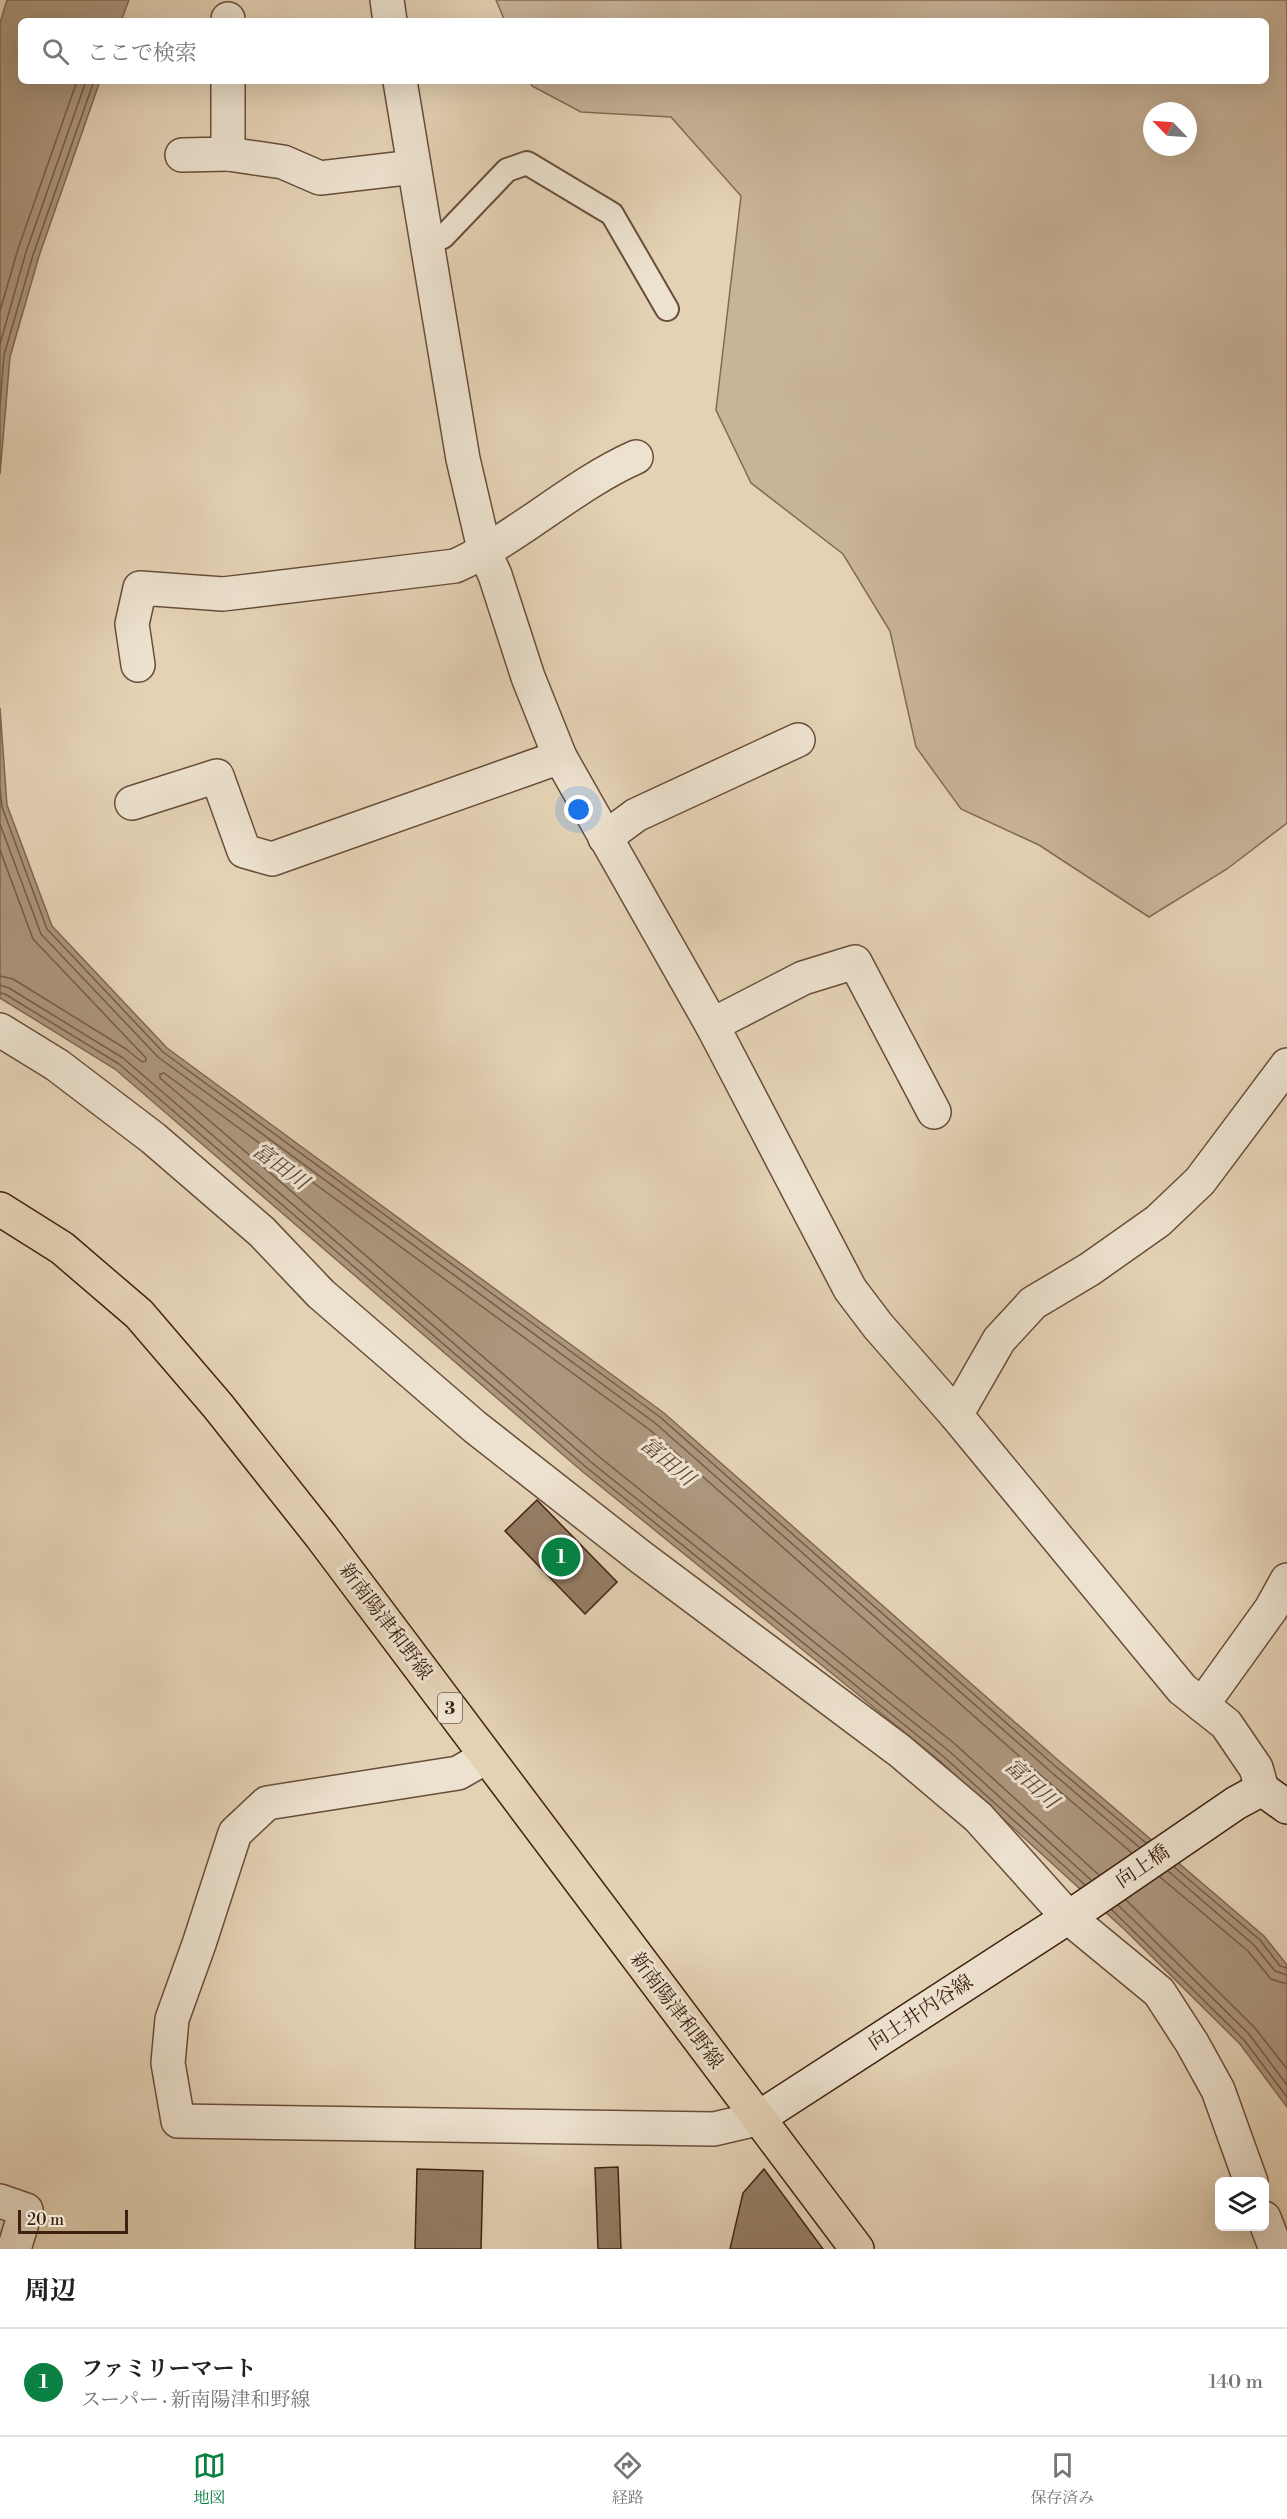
<!DOCTYPE html>
<html lang="ja">
<head>
<meta charset="utf-8">
<style>
  body { margin:0; font-family:"Libre Bodoni","Noto Serif JP",serif; background:#f6f6f6; color:#222 }
  .controls { position:absolute; right:18px; bottom:18px; display:grid; overflow:hidden; border-radius:9px; box-shadow:0 6px 24px #0002 }
  .controls button { width:54px; height:54px; display:grid; place-items:center; padding:0; border:0; border-bottom:2px solid #e0e0e0; background:#fff; color:#222; font:30px sans-serif }
  .compass { position:absolute; left:1143px; top:102px; width:54px; height:54px; border-radius:50%; background:#fff; box-shadow:0 6px 24px #0002; rotate:295deg }
  .scale { position:absolute; left:18px; bottom:15px; width:110px; box-sizing:border-box; padding-left:6px; border:3px solid #402110; border-top:0; font-size:16px; line-height:21px; white-space:nowrap; color:#402110; -webkit-text-stroke:4px #ede2cf; paint-order:stroke }
  .you { position:absolute; left:579px; top:810px; width:21px; height:21px; margin:-15px; border:4px solid #fff; border-radius:50%; background:#1a73e8; box-shadow:0 0 0 9px #1a73e833 }
  .badge { display:grid; place-items:center; width:39px; height:39px; border-radius:50%; background:#0b8043; color:#fff; font-size:20px; font-weight:700 }
  .pin { position:absolute; translate:-50% -50%; border:3px solid #fff; box-shadow:0 2px 6px #0006 }
  .list { margin:0; padding:0; list-style:none }
  h2 { display:flex; justify-content:space-between; align-items:center; height:78px; margin:0; padding:0 24px; font-size:26px }
  h2 small { font-size:20px; font-weight:400; color:#767676 }
  .list li { display:grid; grid-template-columns:39px 1fr auto; gap:18px; align-items:center; box-sizing:border-box; height:108px; padding:0 24px; border-top:2px solid #e0e0e0 }
  .list b { display:block; font-size:22px; white-space:nowrap }
  .list p { margin:0; font-size:20px; white-space:nowrap; color:#767676 }
  .list em { font-size:20px; font-style:normal; color:#767676 }
  .icon { flex:none; width:33px; height:33px; fill:none; stroke:currentColor; stroke-width:2; stroke-linecap:round; stroke-linejoin:round }
  .map { position:relative; flex:none; width:1287px; height:2249px; overflow:hidden }
  .search { position:absolute; background:#fff; box-shadow:0 6px 24px #0002; left:18px; right:18px; top:18px; height:66px; display:flex; align-items:center; gap:15px; box-sizing:border-box; padding:0 21px; border-radius:9px; color:#767676; font-size:22px }
  .sheet { height:186px; background:#fff }
  nav { display:flex; justify-content:space-around; align-items:center; box-sizing:border-box; height:84px; border-top:2px solid #e0e0e0; background:#fff; font-size:16px; color:#767676 }
  nav a { display:grid; justify-items:center; gap:3px }
  nav .on { color:#0b8043 }
  .map>svg:first-child { display:block }
  .green { fill:#c8b499; stroke:#846a54; stroke-width:1.5; fill-rule:evenodd }
  .water { fill:#ac967d; stroke:#816751; stroke-width:1.5 }
  .lines { fill:none; stroke-linecap:round; stroke-linejoin:round }
  .shore { stroke:#765c46; stroke-width:1.5 }
  .building { fill:#957d66; stroke:#402110; stroke-width:1.5 }
  .lane-casing { stroke:#694d39; stroke-width:26 }
  .street-casing { stroke:#694d39; stroke-width:36 }
  .secondary-casing { stroke:#402110; stroke-width:36 }
  .primary-casing { stroke:#402110; stroke-width:36 }
  .lane { stroke:#ede2cf; stroke-width:22 }
  .street { stroke:#ede2cf; stroke-width:33 }
  .secondary { stroke:#ede2cf; stroke-width:33 }
  .primary { stroke:#e4d2b5; stroke-width:33 }
  .labels { text-anchor:middle; dominant-baseline:central; stroke-width:6; stroke-linejoin:round; paint-order:stroke }
  .shield { fill:#ede2cf; stroke:#745b49; stroke-width:1.5 }
  .shield-label { font-size:18px; font-weight:bold; fill:#402110 }
  .street-label { font-size:20px; fill:#402110; stroke:#ede2cf }
  .water-label { font-size:21px; font-style:italic; fill:#604431; stroke:#ede2cf }
</style>
</head>
<body>
<div class="map">
<svg width="1287" height="2249" viewBox="0 0 1287 2249">
  <rect width="100%" height="100%" fill="#e4d2b5"/>
  <filter id="stains"><feTurbulence type="fractalNoise" baseFrequency=".00333" numOctaves="4"/><feColorMatrix values="0 0 0 0 .2 0 0 0 0 .09 0 0 0 0 .02 0 0 0 .5 -.17"/></filter>
  <radialGradient id="worn" r=".72"><stop offset=".6" stop-color="#630" stop-opacity="0"/><stop offset="1" stop-color="#630" stop-opacity=".3"/></radialGradient>
  <!-- green -->
  <path class="green" d="M496,0H1287V823L1227,869L1149,917L1039,845L961,809L916,747L890,631L843,554L751,483L716,410L741,196L671,117L581,112L532,86L530,81H1266V21H505ZM1152,111H1188V147H1152Z"/>
  <!-- water -->
  <g class="water">
    <polygon points="7,0 129,0 121,21 21,21 21,81 100,81 39,256 10,357 0,474 0,23"/>
    <polygon points="0,708 7,805 52,926 167,1048 664,1413 1059,1761 1264,1936 1287,1965 1287,2107 1240,2044 1126,1931 940,1761 583,1472 115,1069 0,998"/>
  </g>
  <g class="lines">
    <!-- shore -->
    <g class="shore">
      <polyline points="0,311 18,249 77,81"/>
      <polyline points="0,344 26,252 86,81"/>
      <polyline points="0,405 4,355 33,255 94,81"/>
      <polyline points="0,788 2,807 47,929 163,1052 660,1417 1055,1766 1146,1843"/>
      <polyline points="0,824 41,934 158,1057 655,1423 1050,1771 1139,1847"/>
      <polyline points="0,850 33,939 146,1058 146,1061 142,1062 126,1049 13,979 0,976"/>
      <polyline points="0,985 9,988 123,1058 591,1462 949,1751 1091,1880"/>
      <polyline points="0,993 5,994 119,1064 586,1467 944,1757 1085,1885"/>
      <polyline points="1174,1867 1260,1940 1280,1966 1287,1968"/>
      <polyline points="1168,1871 1254,1945 1275,1971 1287,1975"/>
      <polyline points="1099,1875 955,1744 597,1455 160,1078 160,1074 164,1073 650,1430 1044,1778 1132,1853"/>
      <polyline points="1160,1877 1248,1951 1271,1979 1287,1984"/>
      <polyline points="1126,1900 1255,2028 1287,2069"/>
      <polyline points="1118,1905 1249,2034 1287,2085"/>
      <polyline points="1112,1910 1244,2040 1287,2097"/>
    </g>
  </g>
  <!-- building -->
  <g class="building">
    <polygon points="537,1500 617,1582 585,1614 505,1531"/>
    <polygon points="618,2167 621,2249 598,2249 595,2168"/>
    <polygon points="417,2169 483,2171 481,2249 415,2249"/>
    <polygon points="764,2169 823,2249 730,2249 743,2193"/>
  </g>
  <g class="lines">
    <!-- lane casing -->
    <g class="lane-casing">
      <polyline id="lane" points="427,243 443,237 507,170 527,163 612,214 667,309"/>
    </g>
    <!-- street casing -->
    <g class="street-casing">
      <g id="street">
        <polyline points="387,0 390,21"/>
        <polyline points="228,19 228,21"/>
        <polyline points="400,81 463,459 485,553 495,575 528,677 560,757 712,1025 850,1289 878,1326 956,1415 1182,1689 1226,1724 1256,1768 1262,1789"/>
        <polyline points="228,154 283,162 320,178 414,167"/>
        <polyline points="182,155 228,154 228,81"/>
        <path d="M138,665L132,624L140,588L223,594L455,566C520,537 571,486 636,457"/>
        <polyline points="132,803 217,776 244,851 272,859 560,757"/>
        <polyline points="605,838 636,815 798,740"/>
        <polyline points="712,1025 803,978 855,962 934,1112"/>
        <polyline points="0,1030 57,1065 153,1138 262,1232 321,1294 475,1427 642,1558 900,1751 978,1817 1068,1917 1159,1992 1192,2043 1218,2090 1251,2182"/>
        <polyline points="956,1415 999,1340 1033,1303 1090,1269 1158,1221 1200,1181 1287,1065"/>
        <polyline points="1202,1705 1271,1609 1287,1580"/>
        <polyline points="486,1757 458,1773 267,1803 235,1833 199,1944 172,2019 168,2063 178,2121 714,2129 757,2119"/>
        <polyline points="0,2201 26,2210 14,2249"/>
        <polyline points="1264,2218 1276,2249"/>
      </g>
    </g>
    <!-- secondary casing -->
    <g class="secondary-casing">
      <polyline id="secondary" points="757,2119 1084,1907 1236,1803 1262,1789 1287,1807"/>
    </g>
    <!-- primary casing -->
    <g class="primary-casing">
      <polyline id="primary" points="0,1209 62,1248 139,1314 218,1406 321,1536 857,2249"/>
    </g>
    <!-- lane -->
    <use href="#lane" class="lane"/>
    <!-- street -->
    <use href="#street" class="street"/>
    <!-- secondary -->
    <use href="#secondary" class="secondary"/>
    <!-- primary -->
    <use href="#primary" class="primary"/>
  </g>
  <g class="labels">
    <!-- shield labels -->
    <rect class="shield" x="438" y="1693" width="24" height="30" rx="4.5"/>
    <g class="shield-label">
      <text x="450" y="1708">3</text>
    </g>
    <!-- street labels -->
    <g class="street-label">
      <text transform="translate(385 1622) rotate(53)">新南陽津和野線</text>
      <text transform="translate(1143 1867) rotate(-34)">向上橋</text>
      <text transform="translate(676 2011) rotate(53)">新南陽津和野線</text>
      <text transform="translate(921 2013) rotate(-33)">向土井内谷線</text>
    </g>
    <!-- water labels -->
    <g class="water-label">
      <text transform="translate(280 1167) rotate(36)">富田川</text>
      <text transform="translate(667 1462) rotate(40)">富田川</text>
      <text transform="translate(1031 1784) rotate(42)">富田川</text>
    </g>
  </g>
  <rect width="100%" height="100%" filter="url(#stains)"/>
  <rect width="100%" height="100%" fill="url(#worn)"/>
</svg>
<div class="controls">
<button><svg class="icon" aria-label="layers" viewBox="0 0 24 24"><path d="M12 4l9 5-9 5-9-5zM3 14l9 5 9-5"/></svg></button>
</div>
<svg class="compass" viewBox="-18 -18 36 36"><path d="M0-13l5 13h-10z" fill="#e53935"/><path d="M0 13l5-13h-10z" fill="#767676"/></svg>
<div class="scale">20 m</div>
<div class="you"></div>
<div class="pin badge" style="left:561px;top:1557px">1</div>
<div class="search"><svg class="icon" aria-label="search" viewBox="0 0 24 24"><circle cx="10" cy="10" r="6"/><path d="M15 15l6 6"/></svg>ここで検索</div>
</div>
<section class="sheet">
<h2>周辺<small></small></h2>
<ul class="list">
<li><span class="badge">1</span><div><b>ファミリーマート</b><p>スーパー · 新南陽津和野線</p></div><em>140 m</em></li>
</ul>
</section>
<nav>
<a class="on"><svg class="icon" aria-label="map" viewBox="0 0 24 24"><path d="M3 6l6-2 6 2 6-2v14l-6 2-6-2-6 2zM9 4v14M15 6v14"/></svg>地図</a>
<a><svg class="icon" aria-label="directions" viewBox="0 0 24 24"><path d="M12 3l9 9-9 9-9-9zM9 14v-3h6M13 9l2 2-2 2"/></svg>経路</a>
<a><svg class="icon" aria-label="saved" viewBox="0 0 24 24"><path d="M7 4h10v16l-5-4-5 4z"/></svg>保存済み</a>
</nav>
</body>
</html>
